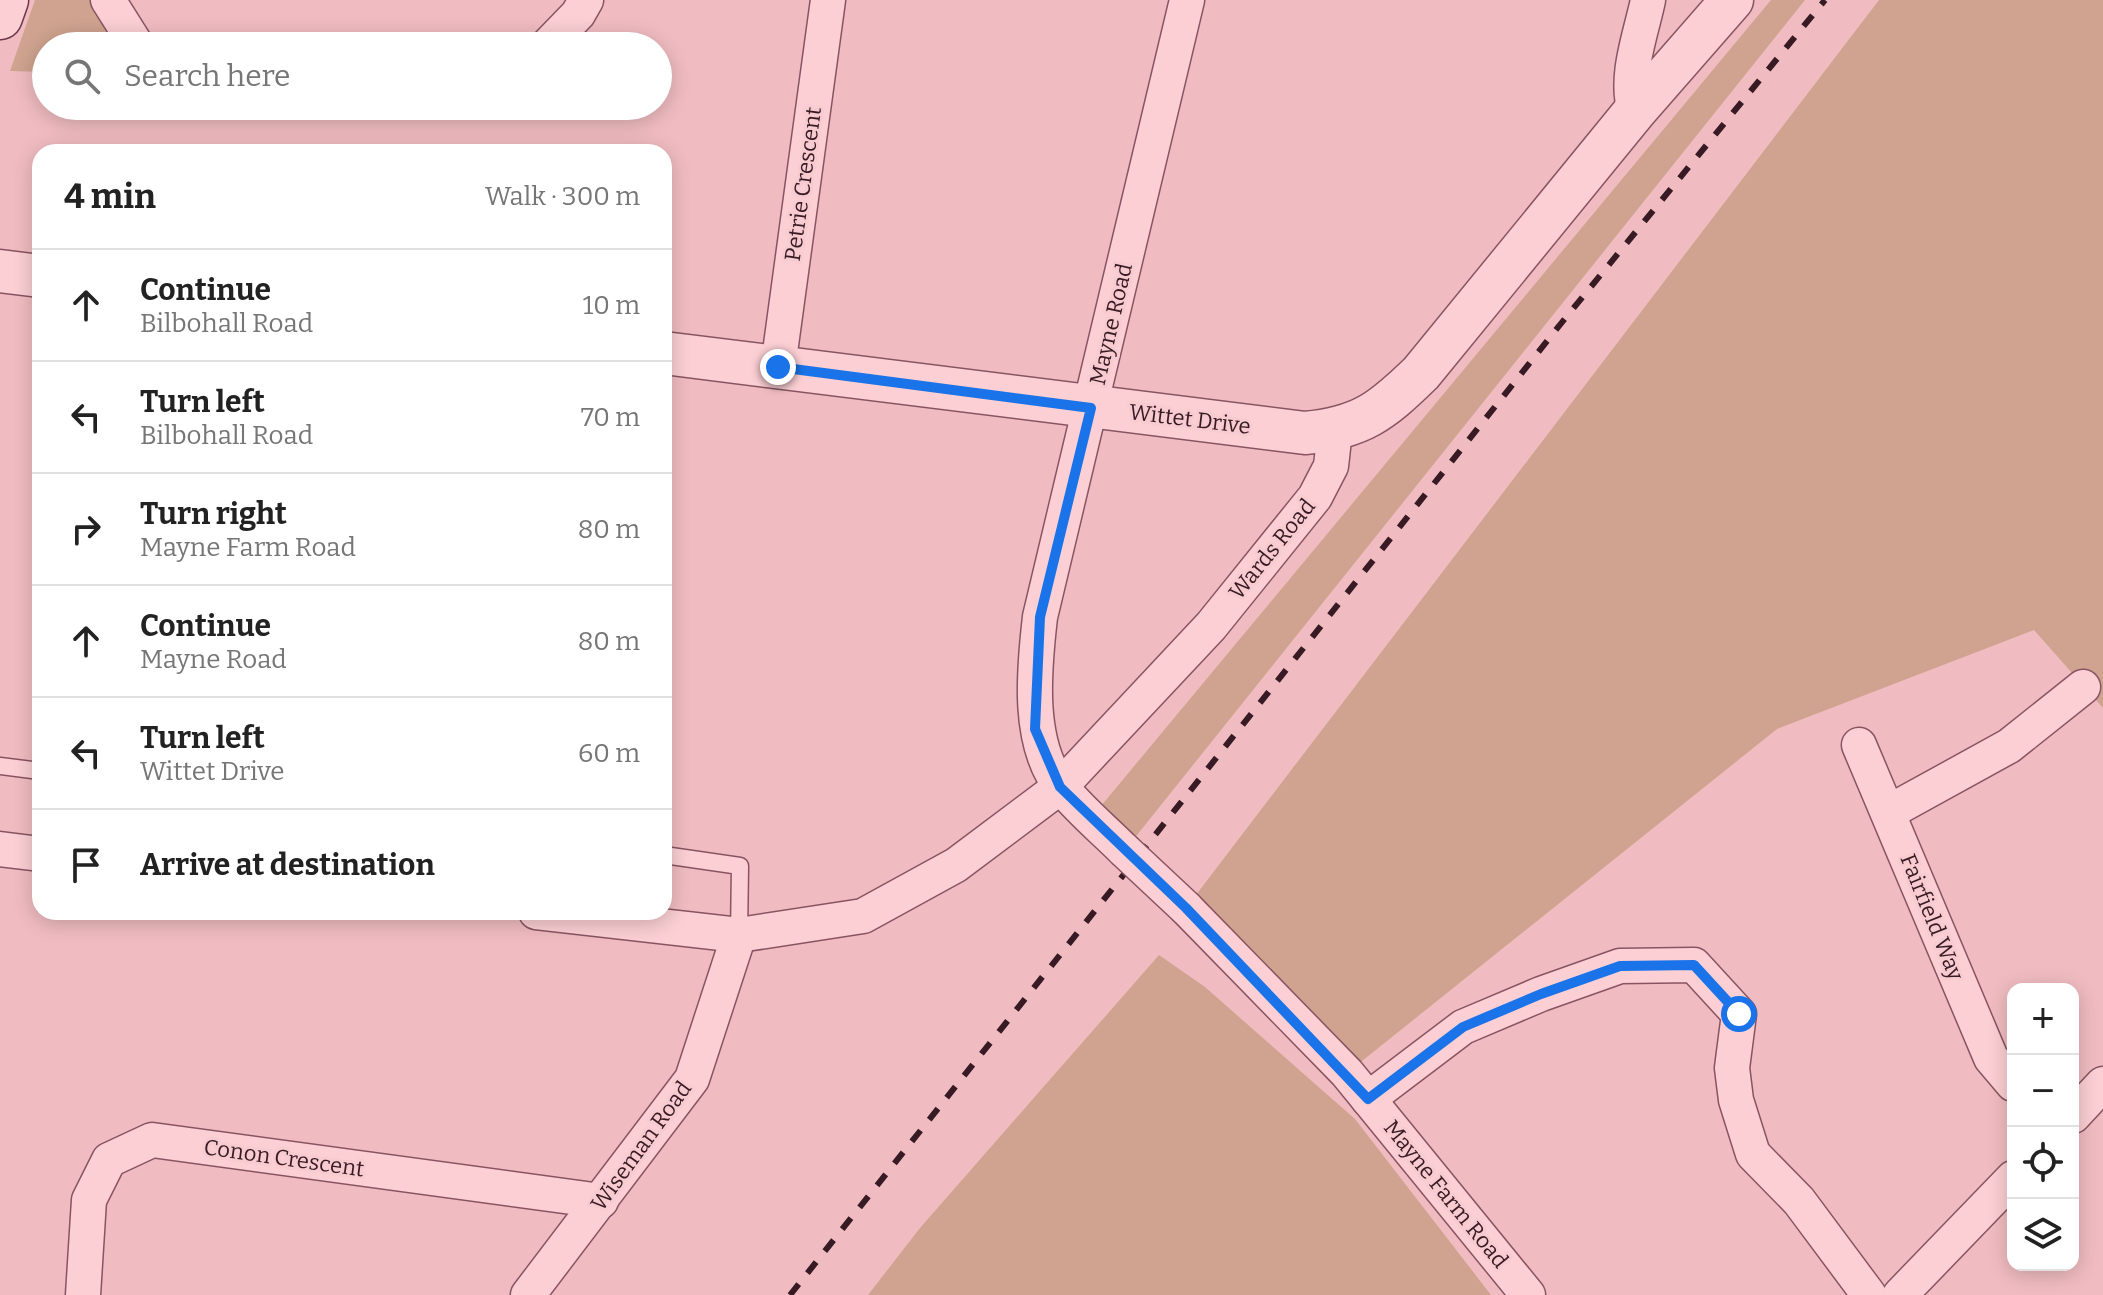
<!DOCTYPE html>
<html lang="en">
<head>
<meta charset="utf-8">
<style>
  body { margin:0; font-family:Bitter,serif; background:#f2f2f2; color:#222 }
  .controls { position:absolute; right:24px; bottom:24px; display:grid; overflow:hidden; border-radius:16px; box-shadow:0 4px 20px #0003 }
  .controls button { width:72px; height:72px; display:grid; place-items:center; padding:0; border:0; border-bottom:2px solid #e0e0e0; background:#fff; color:#222; font:40px sans-serif }
  .stop { position:absolute; width:24px; height:24px; margin:-18px; border:6px solid #1a73e8; border-radius:50%; background:#fff }
  .stop.end { background:#1a73e8; border-color:#fff; box-shadow:0 2px 8px #0008 }
  .list { margin:0; padding:0; list-style:none }
  h2 { display:flex; justify-content:space-between; align-items:center; height:104px; margin:0; padding:0 32px; font-size:34px }
  h2 small { font-size:26px; font-weight:400; color:#767676 }
  .list li { display:grid; grid-template-columns:52px 1fr auto; gap:24px; align-items:center; box-sizing:border-box; height:112px; padding:0 32px; border-top:2px solid #e0e0e0 }
  .list b { display:block; font-size:30px; white-space:nowrap }
  .list p { margin:0; font-size:26px; white-space:nowrap; color:#767676 }
  .list em { font-size:26px; font-style:normal; color:#767676 }
  .icon { flex:none; width:44px; height:44px; fill:none; stroke:currentColor; stroke-width:2; stroke-linecap:round; stroke-linejoin:round }
  .map { position:relative; flex:none; width:2103px; height:1295px; overflow:hidden }
  .search { position:absolute; background:#fff; box-shadow:0 4px 20px #0003; left:32px; top:32px; width:640px; height:88px; display:flex; align-items:center; gap:20px; box-sizing:border-box; padding:0 28px; border-radius:44px; color:#767676; font-size:30px }
  .panel { position:absolute; background:#fff; box-shadow:0 4px 20px #0003; left:32px; top:144px; width:640px; height:776px; border-radius:24px }
  .map>svg:first-child { display:block }
  .green { fill:#cfa38f }
  .lines { fill:none; stroke-linecap:round; stroke-linejoin:round }
  .service-casing { stroke:#895462; stroke-width:19 }
  .minor-casing { stroke:#895462; stroke-width:37 }
  .tertiary-casing { stroke:#895462; stroke-width:45 }
  .secondary-casing { stroke:#6a3847; stroke-width:47 }
  .service { stroke:#fbcfd3; stroke-width:16 }
  .minor { stroke:#fbcfd3; stroke-width:34 }
  .tertiary { stroke:#fbcfd3; stroke-width:42 }
  .secondary { stroke:#fbcfd3; stroke-width:44 }
  .rail { stroke:#371a23; stroke-width:6; stroke-dasharray:14 14; stroke-linecap:butt }
  .minor-bridge-casing { stroke:#895462; stroke-width:37; stroke-linecap:butt }
  .minor-bridge { stroke:#fbcfd3; stroke-width:34 }
  .route { stroke:#1a73e8; stroke-width:10 }
  .labels { text-anchor:middle; dominant-baseline:central; stroke-width:6; stroke-linejoin:round; paint-order:stroke }
  .street-label { font-size:22px; fill:#371a23; stroke:#f7cbcf }
</style>
</head>
<body>
<div class="map">
<svg width="2103" height="1295" viewBox="0 0 2103 1295">
  <rect width="100%" height="100%" fill="#f0bcc1"/>
  <!-- green -->
  <g class="green">
    <polygon points="35,0 91,0 126,46 46,46 46,72 10,71"/>
    <polygon points="1771,0 1805,0 1129,845 1096,812"/>
    <polygon points="1879,0 2103,0 2103,708 2034,630 1777,729 1347,1073 1186,908"/>
    <polygon points="1159,955 1205,987 1355,1119 1491,1295 868,1295 920,1228"/>
  </g>
  <g class="lines">
    <!-- service casing -->
    <g class="service-casing">
      <g id="service">
        <polyline points="0,766 40,771"/>
        <polyline points="664,855 740,866 739,935"/>
      </g>
    </g>
    <!-- minor casing -->
    <g class="minor-casing">
      <g id="minor">
        <polyline points="108,0 137,46"/>
        <polyline points="547,46 578,14 586,0"/>
        <path d="M1635,111C1624,77 1641,34 1648,0"/>
        <polyline points="778,367 828,0"/>
        <polyline points="1859,745 1991,1058 2013,1084"/>
        <polyline points="1889,812 2009,746 2083,687"/>
        <polyline points="0,849 40,854"/>
        <path d="M1124,850C1104,830 1081,811 1063,789C1026,746 1034,669 1040,617L1187,0"/>
        <polyline points="1186,908 1347,1073 1528,1295"/>
        <polyline points="536,912 739,935 863,916 956,865 1060,787 1211,626 1315,497 1331,466 1335,430"/>
        <polyline points="1368,1099 1463,1027 1541,994 1620,966 1694,965 1739,1014 1732,1068 1736,1100 1753,1154 1799,1201 1869,1295"/>
        <polyline points="2073,1116 2103,1084"/>
        <polyline points="83,1295 89,1200 109,1160 152,1140 601,1201"/>
        <polyline points="528,1295 692,1079 739,935"/>
        <polyline points="1900,1295 2013,1178"/>
      </g>
    </g>
    <!-- tertiary casing -->
    <g class="tertiary-casing">
      <g id="tertiary">
        <polyline points="0,271 40,276"/>
        <path d="M664,353L1305,433C1361,428 1382,411 1421,373L1635,111L1732,0"/>
      </g>
    </g>
    <!-- secondary casing -->
    <g class="secondary-casing">
      <polyline id="secondary" points="0,17 6,0"/>
    </g>
    <!-- service -->
    <use href="#service" class="service"/>
    <!-- minor -->
    <use href="#minor" class="minor"/>
    <!-- tertiary -->
    <use href="#tertiary" class="tertiary"/>
    <!-- secondary -->
    <use href="#secondary" class="secondary"/>
    <!-- rail -->
    <polyline class="rail" points="790,1295 1563,321 1825,0"/>
    <!-- minor-bridge casing -->
    <g class="minor-bridge-casing">
      <polyline id="minor-bridge" points="1124,850 1186,908"/>
    </g>
    <!-- minor-bridge -->
    <use href="#minor-bridge" class="minor-bridge"/>
  </g>
  <g class="lines">
    <!-- route -->
    <polyline class="route" points="778,367 1091,408 1040,617 1035,729 1060,787 1186,908 1368,1099 1463,1027 1541,994 1620,966 1694,965 1739,1014"/>
  </g>
  <g class="labels">
    <!-- street labels -->
    <g class="street-label">
      <text transform="translate(803 184) rotate(-82)">Petrie Crescent</text>
      <text transform="translate(1111 324) rotate(-77)">Mayne Road</text>
      <text transform="translate(1190 419) rotate(7)">Wittet Drive</text>
      <text transform="translate(1272 549) rotate(-51)">Wards Road</text>
      <text transform="translate(1932 917) rotate(68)">Fairfield Way</text>
      <text transform="translate(641 1146) rotate(-54)">Wiseman Road</text>
      <text transform="translate(284 1158) rotate(8)">Conon Crescent</text>
      <text transform="translate(1446 1194) rotate(51)">Mayne Farm Road</text>
    </g>
  </g>
</svg>
<div class="controls">
<button>+</button>
<button>−</button>
<button><svg class="icon" aria-label="locate" viewBox="0 0 24 24"><circle cx="12" cy="12" r="6"/><path d="M12 2v4M12 18v4M2 12h4M18 12h4"/></svg></button>
<button><svg class="icon" aria-label="layers" viewBox="0 0 24 24"><path d="M12 4l9 5-9 5-9-5zM3 14l9 5 9-5"/></svg></button>
</div>
<div class="stop" style="left:1739px;top:1014px"></div>
<div class="stop end" style="left:778px;top:367px"></div>
<div class="search"><svg class="icon" aria-label="search" viewBox="0 0 24 24"><circle cx="10" cy="10" r="6"/><path d="M15 15l6 6"/></svg>Search here</div>
<section class="panel">
<h2>4 min<small>Walk · 300 m</small></h2>
<ul class="list">
<li><svg class="icon" aria-label="ahead" viewBox="0 0 24 24"><path d="M12 20V5M6 11l6-6 6 6"/></svg><div><b>Continue</b><p>Bilbohall Road</p></div><em>10 m</em></li>
<li><svg class="icon" aria-label="left" viewBox="0 0 24 24"><path d="M17 20v-9H6M10 6l-5 5 5 5"/></svg><div><b>Turn left</b><p>Bilbohall Road</p></div><em>70 m</em></li>
<li><svg class="icon" aria-label="right" viewBox="0 0 24 24"><path d="M7 20v-9h11M14 6l5 5-5 5"/></svg><div><b>Turn right</b><p>Mayne Farm Road</p></div><em>80 m</em></li>
<li><svg class="icon" aria-label="ahead" viewBox="0 0 24 24"><path d="M12 20V5M6 11l6-6 6 6"/></svg><div><b>Continue</b><p>Mayne Road</p></div><em>80 m</em></li>
<li><svg class="icon" aria-label="left" viewBox="0 0 24 24"><path d="M17 20v-9H6M10 6l-5 5 5 5"/></svg><div><b>Turn left</b><p>Wittet Drive</p></div><em>60 m</em></li>
<li><svg class="icon" aria-label="arrive" viewBox="0 0 24 24"><path d="M6 21V4h12l-3 4 3 4H6"/></svg><div><b>Arrive at destination</b></div></li>
</ul>
</section>
</div>
</body>
</html>
